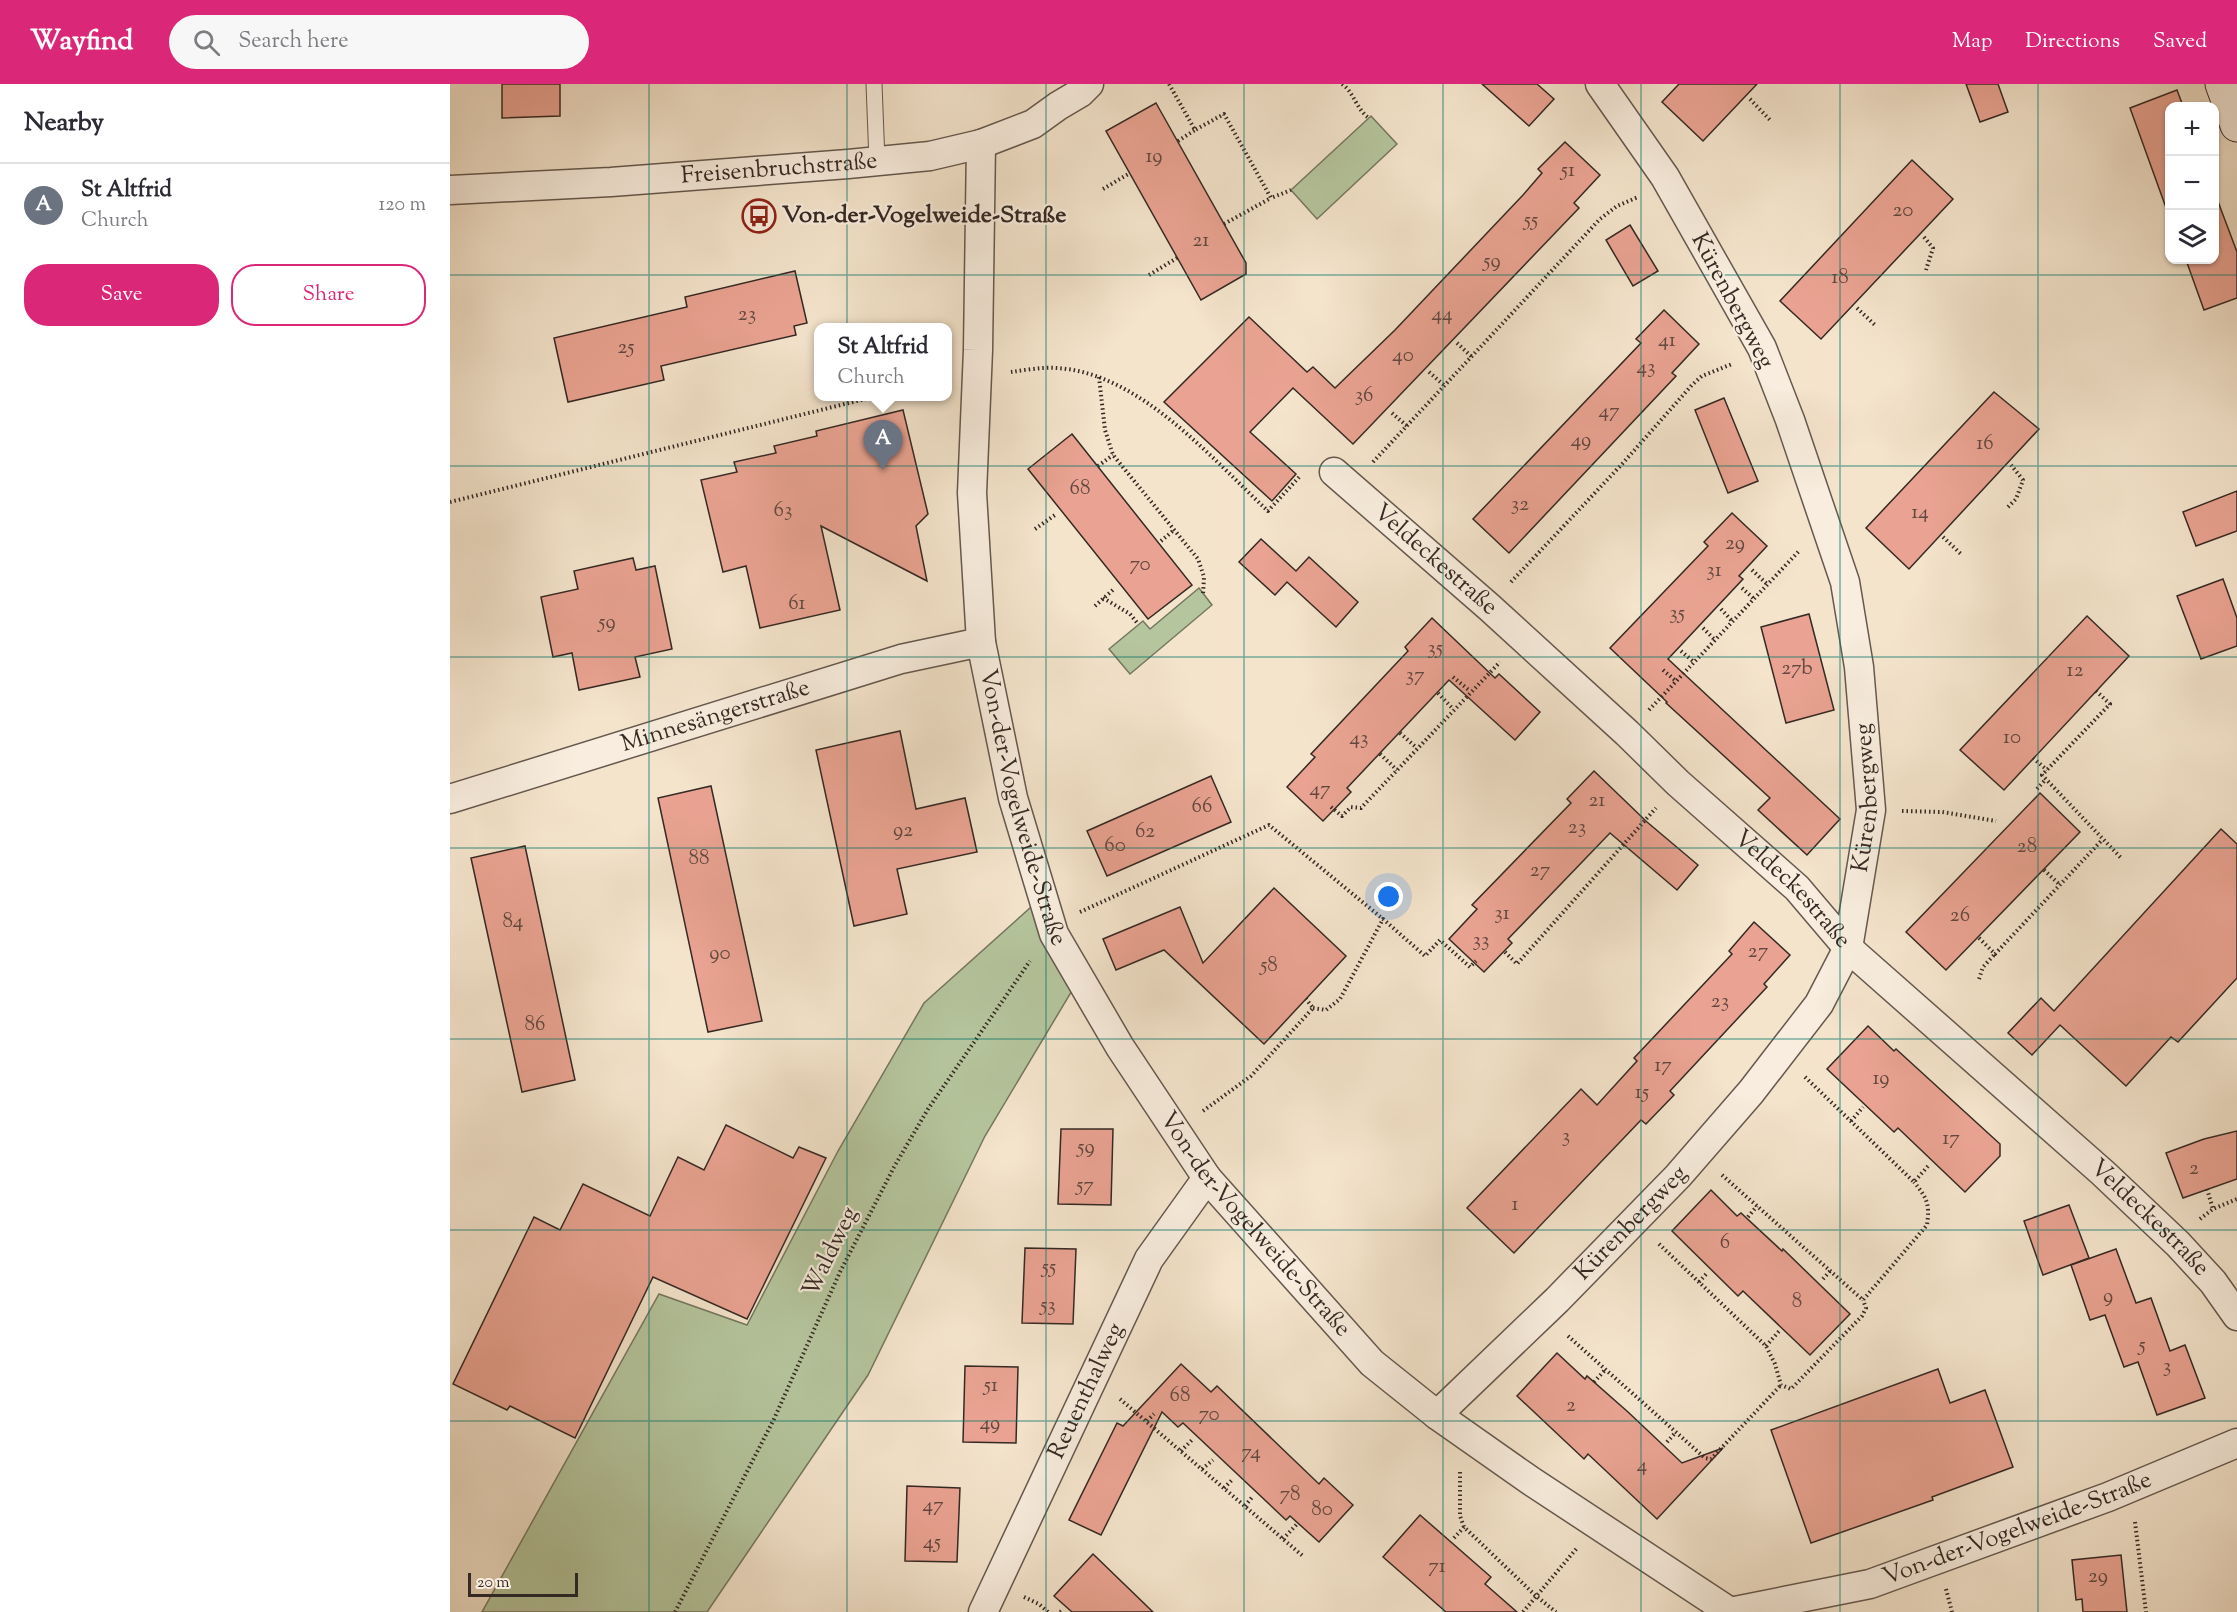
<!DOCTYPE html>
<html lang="en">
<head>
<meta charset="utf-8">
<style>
  body { margin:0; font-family:"Sorts Mill Goudy",serif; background:#f7f7f7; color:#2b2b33 }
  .controls { position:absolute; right:18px; top:18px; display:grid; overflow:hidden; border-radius:12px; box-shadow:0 2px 4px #0004 }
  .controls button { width:54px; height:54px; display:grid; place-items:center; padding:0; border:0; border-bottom:2px solid #e1e1e2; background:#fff; color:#2b2b33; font:30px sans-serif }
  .scale { position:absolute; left:18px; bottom:15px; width:110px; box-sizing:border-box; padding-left:6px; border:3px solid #352924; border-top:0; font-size:16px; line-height:21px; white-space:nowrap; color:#352924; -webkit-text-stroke:4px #f8edde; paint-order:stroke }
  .you { position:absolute; left:939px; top:813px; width:21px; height:21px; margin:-15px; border:4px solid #fff; border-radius:50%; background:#1a73e8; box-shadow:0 0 0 9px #1a73e833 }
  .badge { display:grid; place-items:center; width:39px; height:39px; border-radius:50%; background:#db2777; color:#fff; font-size:20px; font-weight:700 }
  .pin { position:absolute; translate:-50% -50px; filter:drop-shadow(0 2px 3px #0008) }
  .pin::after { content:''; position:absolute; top:32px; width:21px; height:18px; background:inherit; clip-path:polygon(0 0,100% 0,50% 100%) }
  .popup { position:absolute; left:364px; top:239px; width:138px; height:78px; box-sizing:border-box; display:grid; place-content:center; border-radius:12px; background:#fff; filter:drop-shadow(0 2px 4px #0005); font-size:20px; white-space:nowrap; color:#7c7c81 }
  .popup b { font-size:22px; color:#2b2b33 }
  .popup::after { content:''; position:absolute; left:50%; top:100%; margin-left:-12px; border:12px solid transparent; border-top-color:#fff }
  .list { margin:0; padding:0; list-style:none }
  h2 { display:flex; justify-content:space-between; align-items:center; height:78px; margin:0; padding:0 24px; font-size:26px }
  h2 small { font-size:20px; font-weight:400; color:#7c7c81 }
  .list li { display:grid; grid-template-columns:39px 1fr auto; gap:18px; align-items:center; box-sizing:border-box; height:84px; padding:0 24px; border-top:2px solid #e1e1e2 }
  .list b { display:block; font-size:22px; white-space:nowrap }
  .list p { margin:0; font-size:20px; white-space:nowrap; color:#7c7c81 }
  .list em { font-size:20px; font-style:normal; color:#7c7c81 }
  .actions { display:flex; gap:12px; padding:18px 24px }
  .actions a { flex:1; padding:14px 0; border:2px solid #db2777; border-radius:24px; text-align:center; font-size:21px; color:#db2777 }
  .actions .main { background:#db2777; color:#fff }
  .icon { flex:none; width:33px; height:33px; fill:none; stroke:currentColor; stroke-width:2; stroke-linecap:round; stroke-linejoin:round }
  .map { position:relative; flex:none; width:1787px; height:1528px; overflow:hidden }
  header { display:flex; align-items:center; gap:36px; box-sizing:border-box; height:84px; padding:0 30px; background:#db2777; color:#fff }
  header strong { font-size:28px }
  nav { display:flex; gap:33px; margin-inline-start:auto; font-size:21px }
  .search { width:420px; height:54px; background:#f7f7f7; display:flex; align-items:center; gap:15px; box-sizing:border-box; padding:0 21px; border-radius:33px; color:#7c7c81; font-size:22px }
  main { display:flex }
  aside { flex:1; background:#fff }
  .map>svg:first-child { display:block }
  .green { fill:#b5c59d; stroke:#757760; stroke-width:1.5 }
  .building { fill:#eaa392; stroke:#352924; stroke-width:1.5 }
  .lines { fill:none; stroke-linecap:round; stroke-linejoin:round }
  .lane-casing { stroke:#65584e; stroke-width:17 }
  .street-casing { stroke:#65584e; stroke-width:31 }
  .secondary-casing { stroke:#352924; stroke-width:35 }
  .path { stroke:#352924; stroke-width:4; stroke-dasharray:1.5 3; stroke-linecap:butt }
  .lane { stroke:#f8edde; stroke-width:15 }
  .street { stroke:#f8edde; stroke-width:28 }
  .secondary { stroke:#f8edde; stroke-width:33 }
  .grid { fill:none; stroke:#0f766e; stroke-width:1.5; stroke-opacity:0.55 }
  .labels { text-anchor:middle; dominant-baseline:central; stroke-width:4.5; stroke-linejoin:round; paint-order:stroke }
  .number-label { font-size:21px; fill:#624840 }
  .street-label { font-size:24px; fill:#352924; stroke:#f8edde }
  .poi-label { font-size:24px; font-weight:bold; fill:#352924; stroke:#f8edde; text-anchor:start }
</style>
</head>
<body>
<header>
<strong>Wayfind</strong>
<div class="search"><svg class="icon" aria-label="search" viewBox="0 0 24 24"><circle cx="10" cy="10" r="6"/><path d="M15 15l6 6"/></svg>Search here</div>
<nav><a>Map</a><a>Directions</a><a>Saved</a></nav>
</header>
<main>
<aside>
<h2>Nearby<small></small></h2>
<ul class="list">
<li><span class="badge" style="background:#6b7280">A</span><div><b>St Altfrid</b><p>Church</p></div><em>120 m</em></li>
</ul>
<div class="actions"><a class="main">Save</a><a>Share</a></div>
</aside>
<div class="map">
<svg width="1787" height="1528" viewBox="0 0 1787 1528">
  <rect width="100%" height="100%" fill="#f4e4cc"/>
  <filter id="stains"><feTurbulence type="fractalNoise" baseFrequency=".00333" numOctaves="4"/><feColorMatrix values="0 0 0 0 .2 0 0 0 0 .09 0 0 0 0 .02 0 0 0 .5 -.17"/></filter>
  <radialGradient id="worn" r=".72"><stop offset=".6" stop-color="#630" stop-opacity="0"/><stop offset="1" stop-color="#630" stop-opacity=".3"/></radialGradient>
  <!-- green -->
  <g class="green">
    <polygon points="921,32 947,60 867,135 841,106"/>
    <polygon points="749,504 762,521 680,590 659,565 693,537 700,545"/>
    <polygon points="590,815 629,895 535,1052 418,1291 257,1528 32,1528 209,1210 297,1241 388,1067 474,919"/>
  </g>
  <!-- building -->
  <g class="building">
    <polygon points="52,0 110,0 110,32 52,34"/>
    <polygon points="1032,0 1087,0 1104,15 1079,42"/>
    <polygon points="1229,0 1307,0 1253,57 1212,18"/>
    <polygon points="1516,0 1548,0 1558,28 1530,38"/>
    <polygon points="1727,6 1733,22 1719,22 1719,132 1680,24"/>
    <polygon points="706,19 796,179 796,190 751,216 656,47"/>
    <polygon points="1115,58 1150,91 1124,119 1129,124 903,360 843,304 800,348 846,390 822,417 714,318 799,233 857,288 863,283 885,304 945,246 1073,111 1092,89 1088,85"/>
    <polygon points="1462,76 1503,115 1371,255 1330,217"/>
    <polygon points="1764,107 1787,168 1787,214 1754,226 1736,176 1764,176"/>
    <polygon points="1180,141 1208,187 1183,202 1156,156"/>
    <polygon points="345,187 357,239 344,242 346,251 211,282 214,296 118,318 104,254 237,223 235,213"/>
    <polygon points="1214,226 1249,260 1222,289 1226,292 1059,469 1023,435 1191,259 1186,255"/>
    <polygon points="1544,308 1589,345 1459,485 1416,444"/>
    <polygon points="1274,314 1308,397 1278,409 1245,326"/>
    <polygon points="453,326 478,430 466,442 477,497 371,442 390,526 310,544 296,482 273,488 251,396 287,388 284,378 326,369 324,362 367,352 366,347"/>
    <polygon points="622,350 742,501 698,535 578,385"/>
    <polygon points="1787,407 1787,447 1746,462 1733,428"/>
    <polygon points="1282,429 1317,462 1289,492 1293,495 1218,575 1390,735 1357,771 1308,726 1320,714 1216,619 1217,618 1160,564 1258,462 1254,458"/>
    <polygon points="811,455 846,487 859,473 908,518 886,543 837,498 825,511 789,478"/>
    <polygon points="183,474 186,486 205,482 222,565 185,573 190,593 129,606 122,569 103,573 91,513 128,505 124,487"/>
    <polygon points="1773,495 1787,534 1787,562 1751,575 1727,512"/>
    <polygon points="1359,530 1384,626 1336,639 1311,543"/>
    <polygon points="1637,532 1679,572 1554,706 1510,666"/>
    <polygon points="982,534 1045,594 1049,590 1090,628 1065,656 999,596 897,704 901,708 873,737 837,703 865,673 861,670 958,567 955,563"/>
    <polygon points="450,647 466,725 515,714 527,768 447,785 457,830 404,842 366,666"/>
    <polygon points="1144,687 1197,738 1248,781 1227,806 1160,749 1058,855 1062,859 1034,888 999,855 1027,825 1022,821 1121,719 1117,715"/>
    <polygon points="761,692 781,738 657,792 637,747"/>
    <polygon points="261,702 312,937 258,948 208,714"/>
    <polygon points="1590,709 1630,748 1496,886 1456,848"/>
    <polygon points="1771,745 1787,760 1787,894 1728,958 1721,953 1676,1002 1610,941 1582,971 1558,949 1591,914 1604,927"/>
    <polygon points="75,762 125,996 72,1008 21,774"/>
    <polygon points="824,804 896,872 814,960 714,866 666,886 653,855 730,823 753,879"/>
    <polygon points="1304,838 1340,871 1314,900 1317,903 1220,1007 1224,1011 1196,1040 1191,1036 1064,1169 1017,1124 1131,1005 1147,1021 1187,977 1184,974 1282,870 1279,867"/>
    <polygon points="1418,942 1444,967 1446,965 1550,1060 1550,1072 1515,1108 1448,1044 1444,1048 1377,985"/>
    <polygon points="276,1041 343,1074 349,1063 376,1074 297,1235 203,1193 125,1354 60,1322 57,1326 3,1300 84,1133 110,1146 133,1100 200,1132 228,1073 254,1086"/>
    <polygon points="611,1045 663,1045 661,1121 608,1120"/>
    <polygon points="1787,1047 1787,1095 1733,1114 1716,1069 1754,1055"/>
    <polygon points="1261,1106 1287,1132 1291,1129 1332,1167 1333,1165 1400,1230 1360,1271 1293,1207 1288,1212 1222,1147"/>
    <polygon points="1619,1121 1639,1174 1593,1191 1574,1137"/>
    <polygon points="575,1164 626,1165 623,1240 572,1239"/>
    <polygon points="1666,1165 1686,1219 1701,1214 1720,1267 1735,1261 1755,1314 1707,1331 1688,1278 1674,1283 1655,1231 1640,1236 1621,1181"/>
    <polygon points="1107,1269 1135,1295 1137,1292 1178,1328 1232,1379 1273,1364 1207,1435 1138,1370 1134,1375 1067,1312"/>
    <polygon points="731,1280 761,1308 767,1302 869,1400 874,1394 903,1421 869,1458 840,1432 836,1436 733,1339 728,1343 712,1328 651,1451 619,1436 667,1339 673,1342"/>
    <polygon points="515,1282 568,1283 566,1359 513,1358"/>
    <polygon points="1488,1285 1500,1319 1535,1306 1563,1383 1482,1413 1483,1416 1361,1459 1321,1346"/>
    <polygon points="457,1402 510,1404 507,1478 455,1477"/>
    <polygon points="970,1431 1041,1493 1035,1500 1067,1528 996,1528 933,1473"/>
    <polygon points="643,1470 703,1528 622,1528 604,1512"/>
    <polygon points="1671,1471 1677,1528 1633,1528 1632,1515 1626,1516 1622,1476"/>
  </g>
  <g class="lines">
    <!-- lane casing -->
    <g class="lane-casing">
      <polyline id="lane" points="424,0 427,77"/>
    </g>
    <!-- street casing -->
    <g class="street-casing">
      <g id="street">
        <path id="s1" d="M531,60L528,266L522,409L531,558L563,714L604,850L670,963L757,1094L922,1279L987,1331L1081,1397L1280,1528L1420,1500L1658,1413L1787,1359"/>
        <path id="s2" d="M0,106L161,98L398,80L480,72L531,60L583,40L608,22L630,9L639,0"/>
        <path id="s3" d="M884,388L1039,523L1177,649L1228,699L1347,804L1398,864L1653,1089L1728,1160L1763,1198L1787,1232"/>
        <path id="s4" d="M0,715L451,575L531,558"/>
        <path id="s5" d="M987,1331L1107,1216L1228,1092L1301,1008L1369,920L1398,864L1421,726L1409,583L1395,498L1340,336L1312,264L1215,93L1150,0"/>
        <path id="s6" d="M533,1528L699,1175L757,1094"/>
      </g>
    </g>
    <!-- secondary casing -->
    <g class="secondary-casing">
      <polyline id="secondary" points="1772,0 1787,41"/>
    </g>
    <!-- path -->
    <g class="path">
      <polyline points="719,0 745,46 774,30 821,114 841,106"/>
      <path d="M892,0C904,8 906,25 919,34"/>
      <polyline points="1300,15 1320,36"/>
      <polyline points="728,57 745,46"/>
      <polyline points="653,105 680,89"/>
      <polyline points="774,140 821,114"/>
      <polyline points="1474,153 1483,164 1476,186"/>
      <polyline points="699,191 727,174"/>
      <polyline points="1407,224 1425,241"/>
      <polyline points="1007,259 1022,273"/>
      <path d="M561,288C575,286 592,283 606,284C689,288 761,374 818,427L851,391"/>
      <polyline points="979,288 995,302"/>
      <polyline points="649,293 655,346 663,371 748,475 754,493 753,511"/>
      <polyline points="942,329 957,342"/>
      <polyline points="923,378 1150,135 1167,122 1188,113"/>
      <polyline points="648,382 663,371"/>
      <polyline points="0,418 427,312"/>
      <polyline points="1558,423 1566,415 1573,396 1561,381"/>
      <polyline points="585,445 605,431"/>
      <polyline points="1493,453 1512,471"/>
      <polyline points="711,457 724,446"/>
      <polyline points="1302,486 1317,500"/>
      <polyline points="1061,498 1173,379 1242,301 1252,292 1282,280"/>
      <polyline points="1292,504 1303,514"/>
      <polyline points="653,514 680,530 688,540"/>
      <polyline points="645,522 665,504"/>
      <polyline points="1271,525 1282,537"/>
      <polyline points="1253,544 1265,556"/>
      <polyline points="1231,567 1244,578"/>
      <polyline points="1213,586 1226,597"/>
      <polyline points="1003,593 1020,607"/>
      <polyline points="1646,607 1660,620 1592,691 1672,775"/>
      <polyline points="988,609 1003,625"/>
      <polyline points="1199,626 1350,466"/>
      <polyline points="950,649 967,664"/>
      <polyline points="930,670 947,686"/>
      <polyline points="1583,674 1597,686"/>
      <polyline points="1587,705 1596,695"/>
      <polyline points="881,723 892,732 901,723 911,724 1050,578"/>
      <polyline points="1452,727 1492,728 1546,737"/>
      <polyline points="1594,786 1610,801"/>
      <polyline points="630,828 819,741 933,835"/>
      <polyline points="1529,854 1545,870 1652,756"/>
      <polyline points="1055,868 1067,880 1206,724"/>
      <polyline points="1529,895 1533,883 1545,870"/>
      <polyline points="863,924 876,926 890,915 933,835 975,872 990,856 1020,883 1026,877"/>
      <polyline points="1355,993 1464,1098 1479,1081"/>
      <polyline points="753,1027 801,992 863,924 856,915"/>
      <polyline points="1401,1037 1413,1023"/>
      <path d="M1272,1091L1413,1216L1477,1141C1480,1120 1477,1114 1464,1098"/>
      <polyline points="1757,1105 1763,1125"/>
      <polyline points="1298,1133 1307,1122"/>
      <polyline points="1750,1135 1763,1125 1787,1115"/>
      <polyline points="1209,1160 1316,1262 1325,1280 1331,1301 1341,1305 1412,1232 1416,1224 1413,1216"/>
      <polyline points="1373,1195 1380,1187"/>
      <polyline points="1249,1198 1258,1188"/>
      <polyline points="1118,1252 1255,1374 1261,1375 1331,1301"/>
      <polyline points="1316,1262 1330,1246"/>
      <polyline points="1144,1298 1155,1286"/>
      <polyline points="670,1315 854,1473"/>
      <polyline points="697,1337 704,1330"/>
      <polyline points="1217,1358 1226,1348"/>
      <polyline points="731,1367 742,1356"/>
      <polyline points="752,1385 763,1376"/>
      <polyline points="1010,1388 1010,1432 1014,1443 1086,1512 1106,1528"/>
      <polyline points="774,1404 783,1395"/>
      <polyline points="795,1422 803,1412"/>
      <polyline points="1685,1438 1696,1528"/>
      <polyline points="1004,1454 1014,1443"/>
      <polyline points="833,1455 847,1440"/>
      <polyline points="1496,1505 1502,1528"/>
      <polyline points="574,1513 589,1520 598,1528"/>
      <polyline points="225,1528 324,1335 390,1188 444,1083 478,1025 580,877"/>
      <polyline points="610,1528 613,1526"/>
      <polyline points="1073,1528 1127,1464"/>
    </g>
    <!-- lane -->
    <use href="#lane" class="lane"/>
    <!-- street -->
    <use href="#street" class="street"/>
    <!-- secondary -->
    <use href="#secondary" class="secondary"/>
  </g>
  <!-- grid -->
  <path class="grid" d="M199,0V1528M397,0V1528M596,0V1528M794,0V1528M993,0V1528M1191,0V1528M1390,0V1528M1588,0V1528M0,191H1787M0,382H1787M0,573H1787M0,764H1787M0,955H1787M0,1146H1787M0,1337H1787"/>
  <!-- icons -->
  <defs>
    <g id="bus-ring" transform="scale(1.725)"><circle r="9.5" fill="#f8edde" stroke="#8f2418" stroke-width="1.5"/><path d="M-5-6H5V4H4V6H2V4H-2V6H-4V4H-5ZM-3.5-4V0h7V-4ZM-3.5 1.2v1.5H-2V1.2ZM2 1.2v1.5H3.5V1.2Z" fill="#8f2418"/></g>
  </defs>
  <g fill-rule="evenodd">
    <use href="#bus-ring" x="309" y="132"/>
  </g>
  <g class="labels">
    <!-- number labels -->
    <g class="number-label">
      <text x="704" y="73">19</text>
      <text x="1118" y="87">51</text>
      <text x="1453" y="127">20</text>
      <text x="1081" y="137">55</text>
      <text x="751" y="157">21</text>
      <text x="1042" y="178">59</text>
      <text x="1390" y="194">18</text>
      <text x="297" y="231">23</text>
      <text x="992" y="231">44</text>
      <text x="1217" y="257">41</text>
      <text x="176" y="264">25</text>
      <text x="953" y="272">40</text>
      <text x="1196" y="284">43</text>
      <text x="914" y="312">36</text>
      <text x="1159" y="328">47</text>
      <text x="1131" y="357">49</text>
      <text x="1535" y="360">16</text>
      <text x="630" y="405">68</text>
      <text x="1070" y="421">32</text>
      <text x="333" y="427">63</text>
      <text x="1470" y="429">14</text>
      <text x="1285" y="460">29</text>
      <text x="690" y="481">70</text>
      <text x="1264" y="487">31</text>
      <text x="347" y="520">61</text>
      <text x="1227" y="530">35</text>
      <text x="157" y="539">59</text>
      <text x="985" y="565">35</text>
      <text x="1347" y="585">27b</text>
      <text x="1625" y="587">12</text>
      <text x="965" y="592">37</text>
      <text x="1562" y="654">10</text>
      <text x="909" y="655">43</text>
      <text x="870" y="706">47</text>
      <text x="1147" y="717">21</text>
      <text x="752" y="723">66</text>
      <text x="1127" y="744">23</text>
      <text x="453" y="747">92</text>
      <text x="695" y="748">62</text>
      <text x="665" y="762">60</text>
      <text x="1577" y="763">28</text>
      <text x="249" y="775">88</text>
      <text x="1090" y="787">27</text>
      <text x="1052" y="830">31</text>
      <text x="1510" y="832">26</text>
      <text x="63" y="838">84</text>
      <text x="1031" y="857">33</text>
      <text x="1308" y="868">27</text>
      <text x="270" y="870">90</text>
      <text x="819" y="882">58</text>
      <text x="1270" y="918">23</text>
      <text x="85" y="941">86</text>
      <text x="1213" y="982">17</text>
      <text x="1431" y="995">19</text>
      <text x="1192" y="1009">15</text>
      <text x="1116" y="1053">3</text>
      <text x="1501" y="1055">17</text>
      <text x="636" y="1064">59</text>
      <text x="1744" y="1085">2</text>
      <text x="635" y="1102">57</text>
      <text x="1065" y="1121">1</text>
      <text x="1275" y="1159">6</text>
      <text x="599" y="1184">55</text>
      <text x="1658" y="1213">9</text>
      <text x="1347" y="1218">8</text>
      <text x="598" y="1222">53</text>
      <text x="1692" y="1262">5</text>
      <text x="1717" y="1283">3</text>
      <text x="541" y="1302">51</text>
      <text x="730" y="1312">68</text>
      <text x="1121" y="1322">2</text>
      <text x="759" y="1331">70</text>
      <text x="540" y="1340">49</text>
      <text x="801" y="1369">74</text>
      <text x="1192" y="1382">4</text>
      <text x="840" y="1411">78</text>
      <text x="483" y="1422">47</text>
      <text x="872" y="1426">80</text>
      <text x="482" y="1459">45</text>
      <text x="987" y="1483">71</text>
      <text x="1648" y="1493">29</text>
    </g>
    <!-- street labels -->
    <g class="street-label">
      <text stroke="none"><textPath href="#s2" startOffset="330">Freisenbruchstraße</textPath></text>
      <text transform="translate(1282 217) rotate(62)">Kürenbergweg</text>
      <text stroke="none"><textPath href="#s3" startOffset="134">Veldeckestraße</textPath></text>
      <text stroke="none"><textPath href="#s4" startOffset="278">Minnesängerstraße</textPath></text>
      <text stroke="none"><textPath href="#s5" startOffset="777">Kürenbergweg</textPath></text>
      <text stroke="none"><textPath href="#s1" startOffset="669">Von-der-Vogelweide-Straße</textPath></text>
      <text stroke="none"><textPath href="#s3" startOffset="620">Veldeckestraße</textPath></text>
      <text stroke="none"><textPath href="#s3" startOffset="1106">Veldeckestraße</textPath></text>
      <text stroke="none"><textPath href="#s1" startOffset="1154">Von-der-Vogelweide-Straße</textPath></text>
      <text stroke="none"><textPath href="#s5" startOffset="273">Kürenbergweg</textPath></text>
      <text transform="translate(381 1168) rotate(-64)">Waldweg</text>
      <text stroke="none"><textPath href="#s6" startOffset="244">Reuenthalweg</textPath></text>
      <text stroke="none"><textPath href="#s1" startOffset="2072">Von-der-Vogelweide-Straße</textPath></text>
    </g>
    <!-- poi labels -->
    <g class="poi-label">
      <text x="332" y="132">Von-der-Vogelweide-Straße</text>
    </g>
  </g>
  <rect width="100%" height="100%" filter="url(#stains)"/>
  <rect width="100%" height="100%" fill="url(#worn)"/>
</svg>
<div class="controls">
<button>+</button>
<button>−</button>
<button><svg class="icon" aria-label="layers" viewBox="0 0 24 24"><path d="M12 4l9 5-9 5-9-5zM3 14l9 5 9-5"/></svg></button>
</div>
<div class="scale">20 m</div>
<div class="you"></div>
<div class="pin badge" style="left:433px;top:386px;background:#6b7280">A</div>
<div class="popup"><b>St Altfrid</b>Church</div>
</div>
</main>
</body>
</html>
